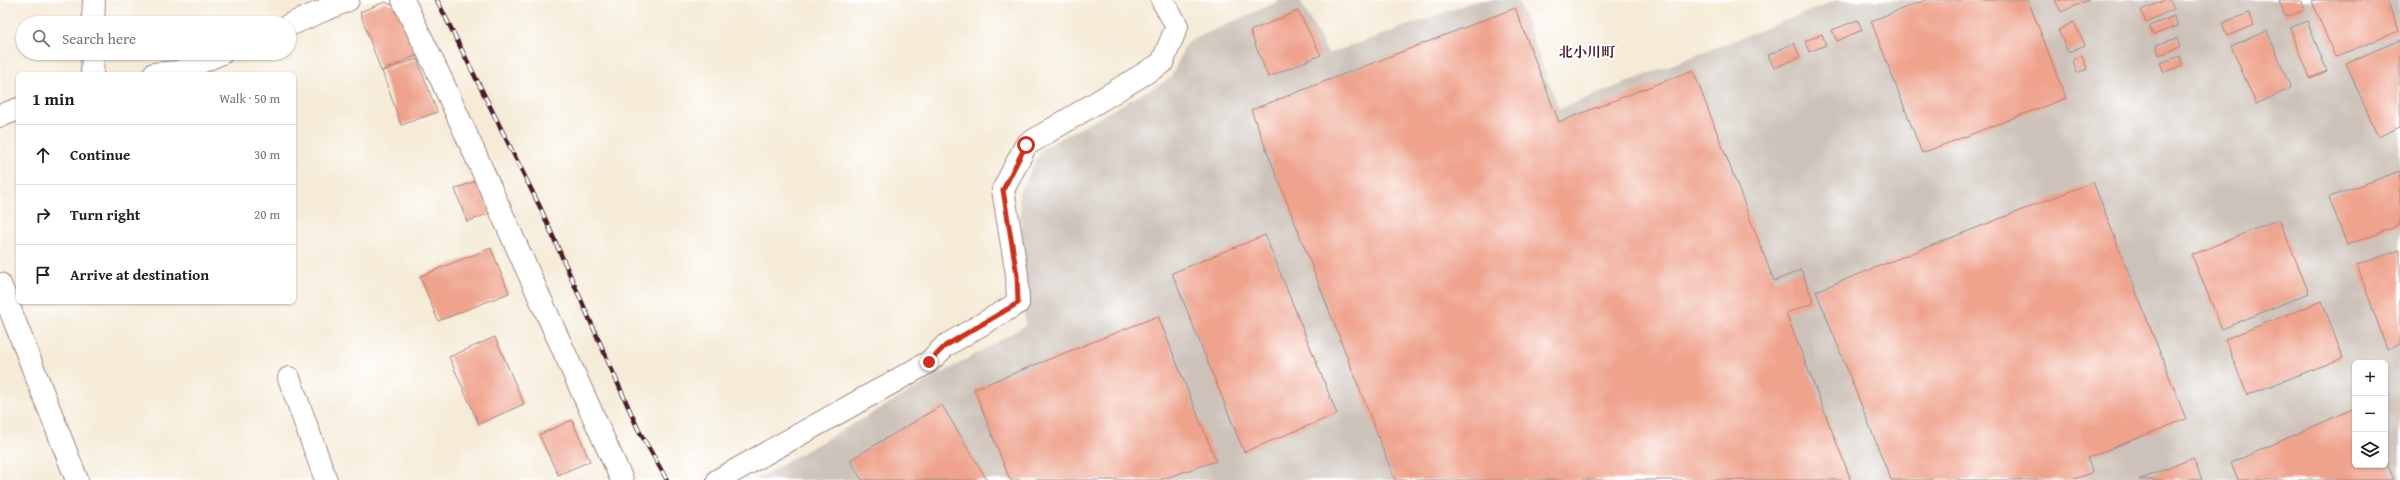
<!DOCTYPE html>
<html lang="en">
<head>
<meta charset="utf-8">
<style>
  body { margin:0; font-family:"Gentium Book Plus","Noto Serif JP",serif; background:#f6f6f6; color:#202124 }
  .controls { position:absolute; right:12px; bottom:12px; display:grid; overflow:hidden; border-radius:6px; box-shadow:0 1px 3px #0004 }
  .controls button { width:36px; height:36px; display:grid; place-items:center; padding:0; border:0; border-bottom:1px solid #e0e0e0; background:#fff; color:#202124; font:20px sans-serif }
  .stop { position:absolute; width:12px; height:12px; margin:-9px; border:3px solid #c8321e; border-radius:50%; background:#fff }
  .stop.end { background:#c8321e; border-color:#fff; box-shadow:0 1px 4px #0008 }
  .list { margin:0; padding:0; list-style:none }
  h2 { display:flex; justify-content:space-between; align-items:center; height:52px; margin:0; padding:0 16px; font-size:17px }
  h2 small { font-size:13px; font-weight:400; color:#757577 }
  .list li { display:grid; grid-template-columns:26px 1fr auto; gap:12px; align-items:center; box-sizing:border-box; height:60px; padding:0 16px; border-top:1px solid #e0e0e0 }
  .list b { display:block; font-size:15px; white-space:nowrap }
  .list em { font-size:13px; font-style:normal; color:#757577 }
  .icon { flex:none; width:22px; height:22px; fill:none; stroke:currentColor; stroke-width:2; stroke-linecap:round; stroke-linejoin:round }
  .map { position:relative; flex:none; width:2400px; height:480px; overflow:hidden }
  .search { position:absolute; background:#fff; box-shadow:0 1px 3px #0004; left:16px; top:16px; width:280px; height:44px; display:flex; align-items:center; gap:10px; box-sizing:border-box; padding:0 14px; border-radius:22px; color:#757577; font-size:15px }
  .panel { position:absolute; background:#fff; box-shadow:0 1px 3px #0004; left:16px; top:72px; width:280px; height:232px; border-radius:6px }
  .map>svg:first-child { display:block }
  .industrial { fill:#cdc2b9; fill-rule:evenodd }
  .building { fill:#efa38d }
  .lines { fill:none; stroke-linecap:round; stroke-linejoin:round }
  .minor-casing { stroke:#a08581; stroke-width:24 }
  .minor { stroke:#fff; stroke-width:22 }
  .rail-casing { stroke:#4a1f2b; stroke-width:4.5 }
  .rail { stroke:#fff; stroke-width:3; stroke-dasharray:9; stroke-linecap:butt }
  .route { stroke:#c8321e; stroke-width:5 }
  .labels { text-anchor:middle; dominant-baseline:central; stroke-width:3.5; stroke-linejoin:round; paint-order:stroke }
  .quarter-label { font-size:14px; font-weight:bold; fill:#4a1f2b; stroke:#fff }
</style>
</head>
<body>
<div class="map">
<svg width="2400" height="480" viewBox="0 0 2400 480">
  <rect width="100%" height="100%" fill="#fff"/>
  <filter id="ink" filterUnits="userSpaceOnUse"><feTurbulence type="fractalNoise" baseFrequency=".025" numOctaves="2"/><feDisplacementMap in="SourceGraphic" scale="8" xChannelSelector="R" yChannelSelector="G"/><feConvolveMatrix kernelMatrix="1 2 1 2 8 2 1 2 1" color-interpolation-filters="sRGB"/></filter>
  <filter id="wash" filterUnits="userSpaceOnUse"><feTurbulence type="fractalNoise" baseFrequency=".012" numOctaves="4" result="noise"/><feDisplacementMap in="SourceGraphic" scale="16" xChannelSelector="R" yChannelSelector="G"/><feGaussianBlur stdDeviation="0.9" result="paint"/><feColorMatrix in="noise" values="0 0 0 0 0 0 0 0 0 0 0 0 0 0 0 0 0 1.4 0 .05"/><feComposite in="paint" operator="in"/></filter>
  <g filter="url(#wash)">
    <rect width="100%" height="100%" fill="#f5ebd7"/>
    <!-- industrial -->
    <path class="industrial" d="M1282,0H1300L1328,54L1479,0H1518L1559,109L1837,0H2400V480H755L1025,326L1019,193L1042,149L1171,78L1187,42ZM2355,363H2385V465H2355Z"/>
    <g id="blocks">
      <!-- building -->
      <g class="building">
        <polygon points="1925,0 2028,0 2066,98 1922,153 1871,21"/>
        <polygon points="2055,0 2089,0 2061,12"/>
        <polygon points="2165,0 2170,0 2174,9 2146,22 2141,10"/>
        <polygon points="2279,0 2301,0 2305,10 2285,17"/>
        <polygon points="2316,0 2387,0 2399,31 2335,57 2312,1"/>
        <polygon points="385,2 399,8 418,55 381,71 360,12"/>
        <polygon points="1515,8 1559,122 1693,70 1774,281 1801,270 1814,303 1786,313 1851,480 1395,480 1251,110"/>
        <polygon points="1298,11 1321,55 1268,77 1250,31"/>
        <polygon points="2249,13 2254,25 2227,36 2222,23"/>
        <polygon points="2174,16 2178,26 2153,35 2149,26"/>
        <polygon points="1858,20 1862,30 1837,41 1832,30"/>
        <polygon points="2307,21 2327,71 2310,78 2290,28"/>
        <polygon points="2074,22 2085,45 2068,52 2058,30"/>
        <polygon points="2267,31 2291,88 2256,104 2231,46"/>
        <polygon points="1822,34 1826,45 1809,52 1805,41"/>
        <polygon points="2177,38 2180,47 2159,55 2156,45"/>
        <polygon points="2400,40 2400,127 2378,137 2346,63"/>
        <polygon points="1794,43 1800,57 1774,68 1768,55"/>
        <polygon points="2082,56 2087,69 2077,73 2073,60"/>
        <polygon points="2180,56 2183,66 2164,72 2160,63"/>
        <polygon points="417,59 437,112 401,125 382,71"/>
        <polygon points="2400,171 2400,225 2347,245 2329,197"/>
        <polygon points="478,180 490,213 467,222 455,189"/>
        <polygon points="2093,182 2186,419 2087,458 2093,472 2072,480 1891,480 1816,291"/>
        <polygon points="2279,219 2309,293 2222,329 2192,255"/>
        <polygon points="1265,235 1337,414 1244,452 1172,273"/>
        <polygon points="491,248 509,293 438,321 420,276"/>
        <polygon points="2400,250 2400,344 2387,349 2357,265"/>
        <polygon points="2322,301 2343,358 2247,395 2225,339"/>
        <polygon points="1158,316 1216,461 1160,480 1010,480 974,389"/>
        <polygon points="495,337 524,404 479,424 449,357"/>
        <polygon points="942,405 987,480 862,480 850,460"/>
        <polygon points="2355,408 2355,465 2385,465 2385,458 2394,480 2238,480 2231,463"/>
        <polygon points="572,420 590,461 558,475 539,435"/>
        <polygon points="2193,458 2202,480 2139,480"/>
      </g>
    </g>
  </g>
  <g filter="url(#ink)">
    <use href="#blocks" fill-opacity="0" stroke="#a08581" stroke-width="1"/>
    <g class="lines">
      <!-- minor casing -->
      <g class="minor-casing">
        <g id="minor">
          <polyline points="403,0 442,81 622,480"/>
          <polyline points="93,23 94,0"/>
          <polyline points="289,25 348,0"/>
          <polyline points="92,74 93,53"/>
          <polyline points="154,74 178,72 222,53"/>
          <polyline points="0,116 18,109"/>
          <polyline points="0,284 77,480"/>
          <polyline points="289,378 326,480"/>
          <polyline points="718,480 929,362 945,346 1018,303 1017,275 1003,190 1026,145 1162,63 1177,26 1162,0"/>
        </g>
      </g>
      <!-- minor -->
      <use href="#minor" class="minor"/>
      <!-- rail casing -->
      <g class="rail-casing">
        <polyline id="rail" points="437,0 540,207 638,429 667,480"/>
      </g>
      <!-- rail -->
      <use href="#rail" class="rail"/>
    </g>
  </g>
  <g class="lines" filter="url(#ink)">
    <!-- route -->
    <polyline class="route" points="929,362 945,346 1018,303 1017,275 1003,190 1026,145"/>
  </g>
  <g class="labels">
    <!-- quarter labels -->
    <g class="quarter-label">
      <text x="1587" y="52">北小川町</text>
    </g>
  </g>
</svg>
<div class="controls">
<button>+</button>
<button>−</button>
<button><svg class="icon" aria-label="layers" viewBox="0 0 24 24"><path d="M12 4l9 5-9 5-9-5zM3 14l9 5 9-5"/></svg></button>
</div>
<div class="stop" style="left:1026px;top:145px"></div>
<div class="stop end" style="left:929px;top:362px"></div>
<div class="search"><svg class="icon" aria-label="search" viewBox="0 0 24 24"><circle cx="10" cy="10" r="6"/><path d="M15 15l6 6"/></svg>Search here</div>
<section class="panel">
<h2>1 min<small>Walk · 50 m</small></h2>
<ul class="list">
<li><svg class="icon" aria-label="ahead" viewBox="0 0 24 24"><path d="M12 20V5M6 11l6-6 6 6"/></svg><div><b>Continue</b></div><em>30 m</em></li>
<li><svg class="icon" aria-label="right" viewBox="0 0 24 24"><path d="M7 20v-9h11M14 6l5 5-5 5"/></svg><div><b>Turn right</b></div><em>20 m</em></li>
<li><svg class="icon" aria-label="arrive" viewBox="0 0 24 24"><path d="M6 21V4h12l-3 4 3 4H6"/></svg><div><b>Arrive at destination</b></div></li>
</ul>
</section>
</div>
</body>
</html>
